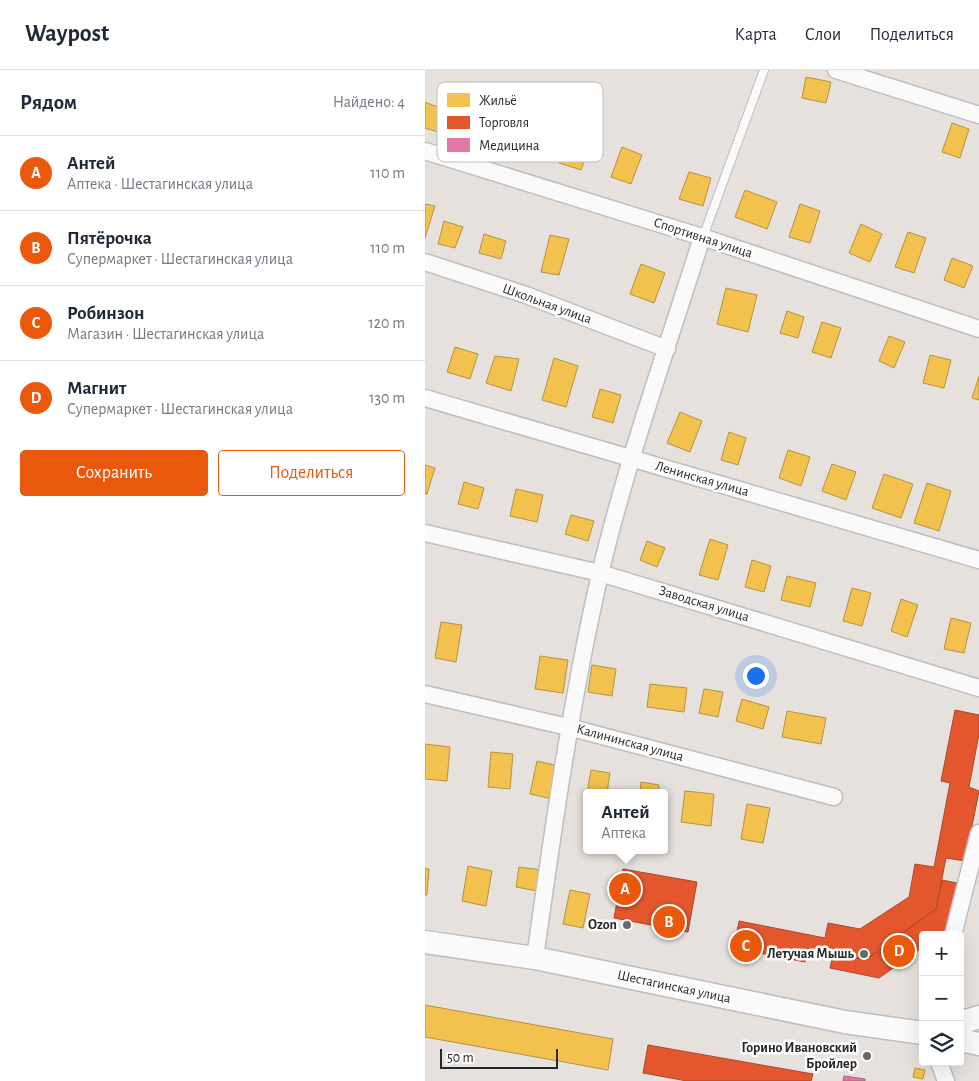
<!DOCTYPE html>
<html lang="ru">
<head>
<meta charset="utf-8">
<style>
  body { margin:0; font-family:"Alegreya Sans",sans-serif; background:#f2f2f3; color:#1f2937 }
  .controls { position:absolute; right:15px; bottom:15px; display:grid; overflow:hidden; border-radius:5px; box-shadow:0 5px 20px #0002 }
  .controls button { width:45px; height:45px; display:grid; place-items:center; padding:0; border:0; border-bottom:1px solid #e0e1e3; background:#fff; color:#1f2937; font:25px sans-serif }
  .scale { position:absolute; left:15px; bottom:12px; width:118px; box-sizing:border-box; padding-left:5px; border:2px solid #272727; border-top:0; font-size:14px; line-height:18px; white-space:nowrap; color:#272727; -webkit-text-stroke:4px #fff; paint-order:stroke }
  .you { position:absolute; left:330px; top:605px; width:18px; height:18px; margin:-12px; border:4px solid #fff; border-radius:50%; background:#1a73e8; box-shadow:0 0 0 8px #1a73e833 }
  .badge { display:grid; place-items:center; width:32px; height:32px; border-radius:50%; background:#ea580c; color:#fff; font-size:16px; font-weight:700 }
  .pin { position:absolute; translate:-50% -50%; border:2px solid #fff; box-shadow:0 1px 5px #0006 }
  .popup { position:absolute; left:158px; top:719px; width:85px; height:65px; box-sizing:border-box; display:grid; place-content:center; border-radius:5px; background:#fff; filter:drop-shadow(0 1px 4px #0005); font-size:16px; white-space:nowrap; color:#747a83 }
  .popup b { font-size:19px; color:#1f2937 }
  .popup::after { content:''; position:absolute; left:50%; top:100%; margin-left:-10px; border:10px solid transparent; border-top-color:#fff }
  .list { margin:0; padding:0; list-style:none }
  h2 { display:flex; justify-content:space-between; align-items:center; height:65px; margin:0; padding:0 20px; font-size:21px }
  h2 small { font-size:16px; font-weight:400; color:#747a83 }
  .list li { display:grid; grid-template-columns:32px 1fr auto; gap:15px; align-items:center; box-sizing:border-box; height:75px; padding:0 20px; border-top:1px solid #e0e1e3 }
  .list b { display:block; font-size:19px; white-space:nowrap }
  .list p { margin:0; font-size:16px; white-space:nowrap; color:#747a83 }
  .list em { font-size:16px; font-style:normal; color:#747a83 }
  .actions { display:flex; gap:10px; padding:15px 20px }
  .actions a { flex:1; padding:11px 0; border:1px solid #ea580c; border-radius:5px; text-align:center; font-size:18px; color:#ea580c }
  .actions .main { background:#ea580c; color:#fff }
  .icon { flex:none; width:28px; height:28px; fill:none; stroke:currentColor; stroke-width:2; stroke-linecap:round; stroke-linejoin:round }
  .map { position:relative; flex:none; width:554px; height:1011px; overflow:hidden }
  header { display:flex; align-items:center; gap:30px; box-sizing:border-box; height:70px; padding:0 25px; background:#fff; border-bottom:1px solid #e0e1e3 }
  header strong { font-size:24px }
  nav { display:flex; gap:28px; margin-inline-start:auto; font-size:18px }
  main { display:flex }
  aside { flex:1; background:#fff }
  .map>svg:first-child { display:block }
  .homes { fill:#f2c14e; stroke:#b59342 }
  .shops { fill:#e4572e; stroke:#ab492c }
  .health { fill:#e377a8; stroke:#ab5f81 }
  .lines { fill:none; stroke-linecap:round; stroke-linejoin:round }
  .lane-casing { stroke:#bfbdbe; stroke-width:10 }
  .street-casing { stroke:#bfbdbe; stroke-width:19 }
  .secondary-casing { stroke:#bfbdbe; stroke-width:25 }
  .lane { stroke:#fbfafa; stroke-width:8 }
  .street { stroke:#fbfafa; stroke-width:16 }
  .secondary { stroke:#fbfafa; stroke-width:22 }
  .poi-dot { fill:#6a6866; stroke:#fff; stroke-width:2 }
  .labels { text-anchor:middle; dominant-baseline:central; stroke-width:5; stroke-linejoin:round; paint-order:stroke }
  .street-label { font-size:14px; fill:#272727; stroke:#fff }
  .poi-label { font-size:14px; font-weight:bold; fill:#272727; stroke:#fff; text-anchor:end }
  .key { fill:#fff; stroke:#bebebe; stroke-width:1 }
  .key-label { font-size:14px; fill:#272727 }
</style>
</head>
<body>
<header>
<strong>Waypost</strong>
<nav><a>Карта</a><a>Слои</a><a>Поделиться</a></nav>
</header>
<main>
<aside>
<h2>Рядом<small>Найдено: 4</small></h2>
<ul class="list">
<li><span class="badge">A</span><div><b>Антей</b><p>Аптека · Шестагинская улица</p></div><em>110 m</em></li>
<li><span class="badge">B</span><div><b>Пятёрочка</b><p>Супермаркет · Шестагинская улица</p></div><em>110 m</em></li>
<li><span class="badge">C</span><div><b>Робинзон</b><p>Магазин · Шестагинская улица</p></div><em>120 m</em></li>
<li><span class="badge">D</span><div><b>Магнит</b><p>Супермаркет · Шестагинская улица</p></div><em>130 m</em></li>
</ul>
<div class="actions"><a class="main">Сохранить</a><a>Поделиться</a></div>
</aside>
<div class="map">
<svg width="554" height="1011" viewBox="0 0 554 1011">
  <rect width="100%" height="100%" fill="#e6e1dc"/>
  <!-- homes -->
  <g class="homes">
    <polygon points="381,7 406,12 401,33 377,28"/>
    <polygon points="0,32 20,40 13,62 0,58"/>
    <polygon points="49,37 69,44 57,77 36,70"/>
    <polygon points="527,53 544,59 535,88 517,82"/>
    <polygon points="95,62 120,69 115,90 89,83"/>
    <polygon points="146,64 167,70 156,100 134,93"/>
    <polygon points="197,77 217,85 206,114 186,107"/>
    <polygon points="264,102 286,108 278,136 254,129"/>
    <polygon points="320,120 352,132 342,159 310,147"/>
    <polygon points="0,134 10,136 0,168"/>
    <polygon points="375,134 395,141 385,173 364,167"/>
    <polygon points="19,151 38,157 30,178 13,174"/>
    <polygon points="436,154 457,164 445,192 424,183"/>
    <polygon points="483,162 501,168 489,203 470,197"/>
    <polygon points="59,164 81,171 76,189 54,183"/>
    <polygon points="125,165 144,169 134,205 116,202"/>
    <polygon points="527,188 548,196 539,218 519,210"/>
    <polygon points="216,194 240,203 229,233 205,224"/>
    <polygon points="301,218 332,225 323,262 292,254"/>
    <polygon points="362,241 379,247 373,268 355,263"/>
    <polygon points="397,252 416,258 406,288 387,282"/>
    <polygon points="464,266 480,272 469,298 454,291"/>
    <polygon points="30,277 53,284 45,309 22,302"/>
    <polygon points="505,285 526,290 519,318 498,313"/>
    <polygon points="70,286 94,289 86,321 61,313"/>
    <polygon points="129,288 153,296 141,337 117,330"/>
    <polygon points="554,306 554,330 547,328"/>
    <polygon points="175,319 196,325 188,353 167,347"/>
    <polygon points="255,342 277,351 265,382 242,373"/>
    <polygon points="304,362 321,368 313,395 296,390"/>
    <polygon points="363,380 385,387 376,416 354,408"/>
    <polygon points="407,394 431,402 421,430 397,421"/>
    <polygon points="0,395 10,398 2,424 0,424"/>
    <polygon points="459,404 488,414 476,448 447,438"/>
    <polygon points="39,412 59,418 53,439 33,434"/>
    <polygon points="502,413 526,421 514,461 489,453"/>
    <polygon points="91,419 118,425 112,452 85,446"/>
    <polygon points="146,445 169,451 163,471 140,464"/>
    <polygon points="285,469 303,475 293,510 274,505"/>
    <polygon points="222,471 240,478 232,497 215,490"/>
    <polygon points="327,490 346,496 339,522 320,517"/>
    <polygon points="362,506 391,513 385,537 356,530"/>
    <polygon points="427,518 446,523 437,556 418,551"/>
    <polygon points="476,529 493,535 482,567 466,561"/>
    <polygon points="526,548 546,553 539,583 519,579"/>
    <polygon points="16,552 37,555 31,592 10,588"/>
    <polygon points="115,586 143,590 138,623 110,619"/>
    <polygon points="167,595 191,599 187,626 163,622"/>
    <polygon points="225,614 262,618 259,642 222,637"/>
    <polygon points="279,619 298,622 293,647 274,643"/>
    <polygon points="317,629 344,637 338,659 311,651"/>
    <polygon points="362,641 401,648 396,674 357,667"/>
    <polygon points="0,674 25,677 22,711 0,709"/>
    <polygon points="66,682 88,684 85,719 63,717"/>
    <polygon points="112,691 139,697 132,730 105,724"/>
    <polygon points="166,700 185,703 182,723 162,723"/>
    <polygon points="216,712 234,715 233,723 215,723"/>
    <polygon points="260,721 289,724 286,756 256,752"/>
    <polygon points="322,734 345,738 338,773 316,769"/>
    <polygon points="43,796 67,801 61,836 37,831"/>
    <polygon points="94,797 116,800 112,821 91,817"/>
    <polygon points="0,798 4,799 2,825 0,825"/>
    <polygon points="145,820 165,824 158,858 138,854"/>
    <polygon points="0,935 188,969 183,1000 0,967"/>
    <polygon points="490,998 500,1000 498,1009 488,1007"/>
  </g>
  <!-- shops -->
  <g class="shops">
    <polygon points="530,640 554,645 554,664 544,717 554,721 540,791 521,788 511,839 441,890 382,879 380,892 309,878 314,851 400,868 403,853 435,859 484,827 490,794 509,797 525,713 516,711"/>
    <polygon points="198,799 272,812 263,862 189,848"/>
    <polygon points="517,810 532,813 523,859 514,865 498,865 498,877 454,908 405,898 408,884 441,890 511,839"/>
    <polygon points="223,975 388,1004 386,1011 262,1011 218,1003"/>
  </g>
  <!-- health -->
  <polygon class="health" points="419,1006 440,1009 440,1011 418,1011"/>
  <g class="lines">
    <!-- lane casing -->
    <g class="lane-casing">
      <polyline id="lane" points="278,167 339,0"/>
    </g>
    <!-- street casing -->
    <g class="street-casing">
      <g id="street">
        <polyline points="411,0 554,45"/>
        <polyline points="0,81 277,167 554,259"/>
        <polyline points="0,192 101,225 242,279"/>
        <polyline points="0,328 554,490"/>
        <polyline points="0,463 175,503 554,618"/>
        <polyline points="0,624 143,657 409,727"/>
        <polyline points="528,865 554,763"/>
        <path d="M110,888C128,759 146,631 175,504C202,390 242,279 277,167"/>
        <polyline points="514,992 521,1011"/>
      </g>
    </g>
    <!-- secondary casing -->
    <g class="secondary-casing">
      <g id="secondary">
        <polyline points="0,872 110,888 420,952 498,963"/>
        <polyline points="535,953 554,947"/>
        <polyline points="535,970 554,974"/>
      </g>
    </g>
    <!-- lane -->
    <use href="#lane" class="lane"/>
    <!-- street -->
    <use href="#street" class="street"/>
    <!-- secondary -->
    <use href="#secondary" class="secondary"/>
  </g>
  <!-- markers -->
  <g class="poi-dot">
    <circle cx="202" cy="855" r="5"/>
    <circle cx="439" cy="884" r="5"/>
    <circle cx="442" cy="986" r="5"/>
  </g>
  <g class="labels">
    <!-- street labels -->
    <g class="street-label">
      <text transform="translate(278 168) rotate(18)">Спортивная улица</text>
      <text transform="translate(122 234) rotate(20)">Школьная улица</text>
      <text transform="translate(277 409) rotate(16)">Ленинская улица</text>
      <text transform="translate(279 534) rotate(17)">Заводская улица</text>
      <text transform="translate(205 673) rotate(15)">Калининская улица</text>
      <text transform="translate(249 917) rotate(12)">Шестагинская улица</text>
    </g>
    <!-- poi labels -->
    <g class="poi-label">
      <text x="192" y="855">Ozon</text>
      <text x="429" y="884">Летучая Мышь</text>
      <text x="432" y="978">Горино Ивановский<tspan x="432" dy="16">Бройлер</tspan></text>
    </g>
  </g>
  <!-- legend -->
  <rect x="12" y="12" width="166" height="80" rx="8" class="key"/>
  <rect x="22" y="23" width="23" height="14" fill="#f2c14e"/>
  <rect x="22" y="46" width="23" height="13" fill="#e4572e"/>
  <rect x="22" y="68" width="23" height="14" fill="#e377a8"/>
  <g class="key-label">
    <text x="54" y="35">Жильё</text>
    <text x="54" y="57">Торговля</text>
    <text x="54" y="80">Медицина</text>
  </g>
</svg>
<div class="controls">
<button>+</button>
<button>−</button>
<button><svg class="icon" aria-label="layers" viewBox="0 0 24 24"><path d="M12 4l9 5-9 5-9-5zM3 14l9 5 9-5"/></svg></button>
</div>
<div class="scale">50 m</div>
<div class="you"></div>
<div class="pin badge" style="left:200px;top:819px">A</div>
<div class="popup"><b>Антей</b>Аптека</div>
<div class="pin badge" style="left:244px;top:852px">B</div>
<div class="pin badge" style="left:321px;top:876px">C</div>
<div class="pin badge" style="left:474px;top:881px">D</div>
</div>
</main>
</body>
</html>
